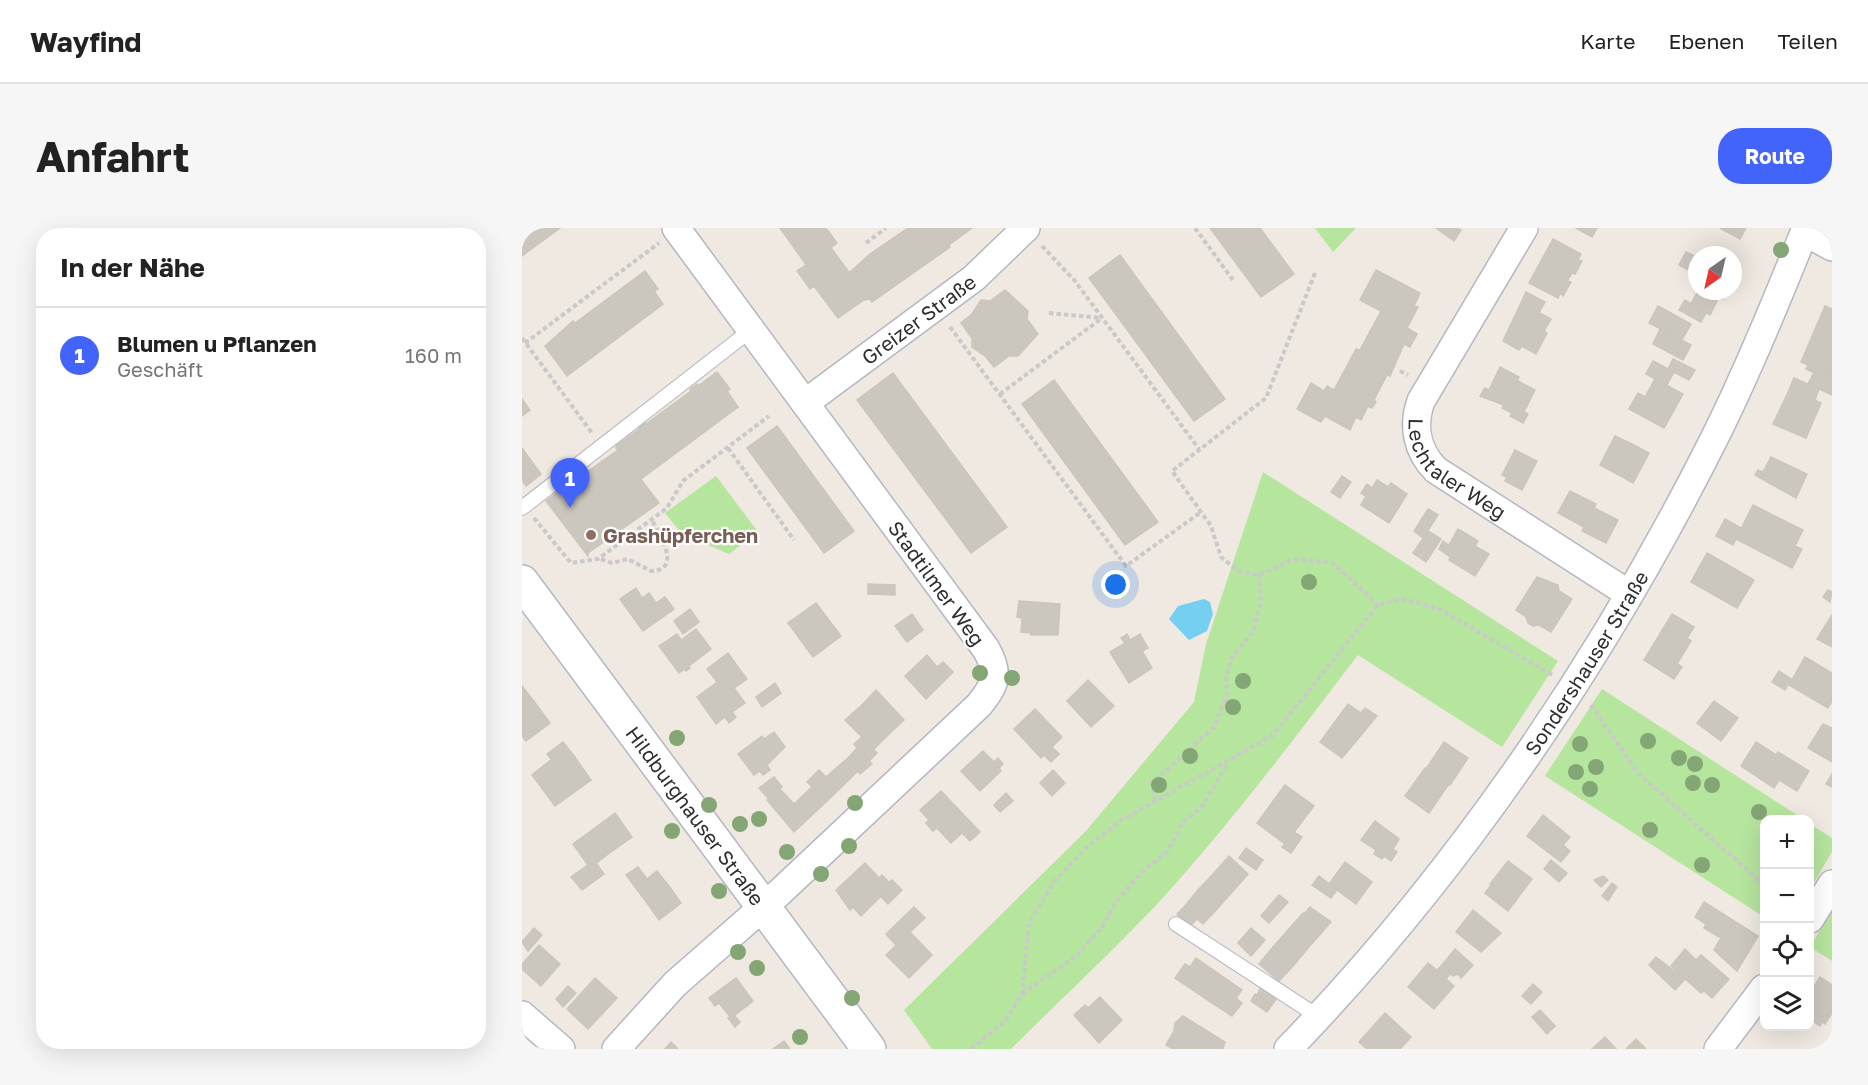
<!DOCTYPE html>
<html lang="de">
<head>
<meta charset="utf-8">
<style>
  body { margin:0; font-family:"Golos Text",sans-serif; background:#f6f6f6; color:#222 }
  .controls { position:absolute; right:18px; bottom:18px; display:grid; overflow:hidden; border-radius:12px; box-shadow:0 6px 24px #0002 }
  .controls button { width:54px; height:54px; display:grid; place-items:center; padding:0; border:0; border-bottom:2px solid #e0e0e0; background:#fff; color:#222; font:30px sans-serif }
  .compass { position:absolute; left:1166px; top:18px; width:54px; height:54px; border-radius:50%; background:#fff; box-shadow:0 6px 24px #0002; rotate:214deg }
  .you { position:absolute; left:594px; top:357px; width:21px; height:21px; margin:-15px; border:4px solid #fff; border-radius:50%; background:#1a73e8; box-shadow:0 0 0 9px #1a73e833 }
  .badge { display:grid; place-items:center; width:39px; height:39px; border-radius:50%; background:#4264fb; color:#fff; font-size:20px; font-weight:700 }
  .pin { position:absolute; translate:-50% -50px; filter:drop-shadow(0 2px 3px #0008) }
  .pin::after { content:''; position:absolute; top:32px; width:21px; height:18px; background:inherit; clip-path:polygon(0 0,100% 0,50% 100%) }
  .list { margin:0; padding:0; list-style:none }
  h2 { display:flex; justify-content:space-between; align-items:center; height:78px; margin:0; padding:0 24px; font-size:26px }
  h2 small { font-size:20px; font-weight:400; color:#767676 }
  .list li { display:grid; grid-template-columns:39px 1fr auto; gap:18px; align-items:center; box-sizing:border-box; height:96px; padding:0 24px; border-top:2px solid #e0e0e0 }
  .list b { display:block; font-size:22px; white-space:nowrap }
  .list p { margin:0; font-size:20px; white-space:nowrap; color:#767676 }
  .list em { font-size:20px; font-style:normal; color:#767676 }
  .icon { flex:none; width:33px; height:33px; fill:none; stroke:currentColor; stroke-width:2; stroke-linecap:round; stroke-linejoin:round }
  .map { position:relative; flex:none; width:1310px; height:821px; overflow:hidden; border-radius:24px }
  header { display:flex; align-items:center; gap:36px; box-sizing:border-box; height:84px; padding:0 30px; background:#fff; border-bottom:2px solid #e0e0e0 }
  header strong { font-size:28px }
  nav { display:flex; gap:33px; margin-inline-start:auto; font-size:21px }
  .intro { display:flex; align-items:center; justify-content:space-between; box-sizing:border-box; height:144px; padding:0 36px }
  h1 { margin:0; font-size:42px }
  .button { padding:15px 27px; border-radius:24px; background:#4264fb; color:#fff; font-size:21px; font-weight:700 }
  main { display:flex; gap:36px; padding:0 36px }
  aside { flex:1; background:#fff; border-radius:24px; box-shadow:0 6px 24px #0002 }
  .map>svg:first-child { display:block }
  .green { fill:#b6e59e }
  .water { fill:#75cff0 }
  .building { fill:#cbc7bf; stroke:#cbc5ba; stroke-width:1.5 }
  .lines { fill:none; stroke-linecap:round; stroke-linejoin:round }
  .lane-casing { stroke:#b4b7c1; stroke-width:16 }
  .street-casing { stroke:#b4b7c1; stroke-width:30 }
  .secondary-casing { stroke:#b4b7c1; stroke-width:36 }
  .path { stroke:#c9c9c9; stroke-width:4; stroke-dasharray:4.5 3; stroke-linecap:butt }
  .lane { stroke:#fff; stroke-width:14 }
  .street { stroke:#fff; stroke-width:27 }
  .secondary { stroke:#fff; stroke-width:33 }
  .tree { fill:#84a574 }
  .education-dot { fill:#8d6e63; stroke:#fff; stroke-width:2 }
  .labels { text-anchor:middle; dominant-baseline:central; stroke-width:4.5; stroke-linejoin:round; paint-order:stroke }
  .street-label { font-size:20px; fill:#2e2e2e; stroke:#fff }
  .education-label { font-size:20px; font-weight:bold; fill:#785e54; stroke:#fff; text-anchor:start }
</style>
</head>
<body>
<header>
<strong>Wayfind</strong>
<nav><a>Karte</a><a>Ebenen</a><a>Teilen</a></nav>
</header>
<div class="intro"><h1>Anfahrt</h1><a class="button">Route</a></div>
<main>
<aside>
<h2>In der Nähe<small></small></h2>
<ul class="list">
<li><span class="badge">1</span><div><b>Blumen u Pflanzen</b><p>Geschäft</p></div><em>160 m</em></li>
</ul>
</aside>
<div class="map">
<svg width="1310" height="821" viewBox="0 0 1310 821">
  <rect width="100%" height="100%" fill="#efe9e1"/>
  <!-- green -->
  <g class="green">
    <polygon points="793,0 834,0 811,24"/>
    <path d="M741,244L1036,433L980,519L836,427C772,511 709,595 638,673C590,724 538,772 489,821H410L382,782L564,603L672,474L684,416Z"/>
    <polygon points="194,248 236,304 207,326 160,306 143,285"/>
    <polygon points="1080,461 1281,591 1242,592 1242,689 1023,548"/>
    <polygon points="1288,596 1310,610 1310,624 1288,661"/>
    <polygon points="1310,683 1310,733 1288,719"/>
  </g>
  <!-- water -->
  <polygon class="water" points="682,371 688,374 691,386 685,403 667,412 647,391 656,378"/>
  <!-- building -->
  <g class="building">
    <polygon points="0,0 38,0 0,28"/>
    <polygon points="258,0 304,0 315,15 285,38"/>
    <polygon points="386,0 450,0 427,17 428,19 350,74 327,45 348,26"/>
    <polygon points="688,0 738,0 772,46 739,69"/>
    <polygon points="914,0 935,0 939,2 932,13"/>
    <polygon points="1054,0 1075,0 1070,9"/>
    <polygon points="1198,0 1224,0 1218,11"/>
    <polygon points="1031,11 1059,26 1056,32 1060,33 1053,46 1050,45 1048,48 1019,33"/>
    <polygon points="309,20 347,71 342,72 316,90 292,58 288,61 275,43"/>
    <polygon points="1164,24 1175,29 1175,47 1157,37"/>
    <polygon points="598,27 703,171 672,193 567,50"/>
    <polygon points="1019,33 1048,48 1045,53 1049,54 1041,68 1038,65 1036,70 1007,55"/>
    <polygon points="854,42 898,65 892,78 896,79 885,100 895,106 888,119 882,116 868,148 865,147 852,172 854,174 850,180 846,178 839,192 834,189 828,202 803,188 799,194 775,181 789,155 802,163 805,158 812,162 834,121 838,122 859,83 838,72"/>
    <polygon points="123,43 136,61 132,63 141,76 45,148 23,118 51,93 53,95"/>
    <polygon points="483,62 506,83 505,91 516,106 496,128 487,128 472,139 464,129 450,119 450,110 439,95 450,86 459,72 468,73"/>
    <polygon points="1176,63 1186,63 1197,69 1188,87 1169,76"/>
    <polygon points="1186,63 1205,63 1201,71"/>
    <polygon points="1004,64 1023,74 1017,85 999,75"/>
    <polygon points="1163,72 1184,85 1179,94 1157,82"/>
    <polygon points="999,75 1029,91 1022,103 1025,105 1014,126 1000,118 997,122 981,113"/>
    <polygon points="1136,78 1169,96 1160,112 1127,95"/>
    <polygon points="1303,78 1310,81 1310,147 1294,141 1291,144 1284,141 1286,137 1279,134"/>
    <polygon points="1138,101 1169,117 1161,132 1131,116"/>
    <polygon points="1151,131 1173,142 1167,152 1146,141"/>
    <polygon points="1131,133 1152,144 1145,157 1124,146"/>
    <polygon points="978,139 997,149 982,177 958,168 963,160 967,162"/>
    <polygon points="1294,141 1310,147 1310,167 1286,156"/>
    <polygon points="195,144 208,161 205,163 216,179 119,251 94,218 117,201 116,199 123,194 124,196 169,163 168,161 175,156 176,158"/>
    <polygon points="371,145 485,299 449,325 335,172"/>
    <polygon points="1272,150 1297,161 1293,172 1268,160"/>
    <polygon points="1133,151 1161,166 1142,200 1107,181 1116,165 1123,169"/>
    <polygon points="532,152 636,294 603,317 500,176"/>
    <polygon points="996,153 1013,162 1002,184 1006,186 1001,195 988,188 990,185 980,180"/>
    <polygon points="1268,160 1299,175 1284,210 1251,196"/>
    <polygon points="0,171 8,182 0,188"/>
    <polygon points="255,198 332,303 302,325 225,220"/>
    <polygon points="1093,208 1110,216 1095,246 1078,237"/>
    <polygon points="1110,216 1127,225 1111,255 1095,246"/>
    <polygon points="0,220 19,246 4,258 0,252"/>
    <polygon points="94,220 95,220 137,275 66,325 66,328 24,273 96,222"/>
    <polygon points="993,222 1015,233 1000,262 983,253 985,249 980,247"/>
    <polygon points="1249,229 1285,246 1274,270 1233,247 1236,242 1241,244"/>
    <polygon points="820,248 829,254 818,270 809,264"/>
    <polygon points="855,252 866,259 869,255 885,266 867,295 839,277 844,268 839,265 845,256 850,260"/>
    <polygon points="1048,263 1074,276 1062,299 1036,285"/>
    <polygon points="1231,277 1281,302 1273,318 1280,321 1270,340 1214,311"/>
    <polygon points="1072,280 1096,292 1084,315 1060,303"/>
    <polygon points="906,281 916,287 901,310 892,303"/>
    <polygon points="1203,291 1219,300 1211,317 1194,308"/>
    <polygon points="936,301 956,313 953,318 967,326 953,348 927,332 928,329 917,321 921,313 927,317"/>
    <polygon points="906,303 919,311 904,334 891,325"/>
    <polygon points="1185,325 1232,352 1215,380 1169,354"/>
    <polygon points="1015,349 1036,357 1037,363 1050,371 1029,404 1017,397 1011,398 1006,395 1004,389 994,382"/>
    <polygon points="346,356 373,357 373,367 346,366"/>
    <polygon points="114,360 120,370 105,381 98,371"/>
    <polygon points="1306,362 1310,364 1308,374 1301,369"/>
    <polygon points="127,365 134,375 143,369 152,381 121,403 105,381"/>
    <polygon points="497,373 538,376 536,407 509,407 509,405 499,404 500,390 495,389"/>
    <polygon points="294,375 319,408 291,429 266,395"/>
    <polygon points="168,381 177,394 161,406 152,393"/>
    <polygon points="390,386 401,402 385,414 373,398"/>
    <polygon points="1150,386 1172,399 1165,410 1169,413 1155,436 1160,439 1152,451 1122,432"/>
    <polygon points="1310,387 1310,419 1295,411"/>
    <polygon points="174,401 189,421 167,438 168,440 164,443 162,441 157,445 137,418 155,406 159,412"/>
    <polygon points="605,406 608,412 603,415 599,410"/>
    <polygon points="618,406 626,420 620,423 630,440 607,455 588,424"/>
    <polygon points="206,425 216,439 195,454 185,441"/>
    <polygon points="405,427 415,439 421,434 431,444 404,471 383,448"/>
    <polygon points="1283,429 1310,445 1310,473 1306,480 1267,457"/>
    <polygon points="216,439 225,451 212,460 223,475 210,484 214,489 207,495 203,489 194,496 175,469"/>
    <polygon points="1257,443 1269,451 1263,462 1250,454"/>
    <polygon points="566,452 592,478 569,499 545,473"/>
    <polygon points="253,455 259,465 240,479 234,469"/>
    <polygon points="0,458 11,472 0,480"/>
    <polygon points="354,462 382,492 367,506 340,477"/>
    <polygon points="11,472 28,495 4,513 0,508 0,480"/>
    <polygon points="1192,473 1216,490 1199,513 1175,495"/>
    <polygon points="826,476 839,485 843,480 855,488 820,530 798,514"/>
    <polygon points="340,477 367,506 352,521 323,492"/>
    <polygon points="513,481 540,509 530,519 537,526 529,534 522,527 519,530 492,501"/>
    <polygon points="1301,496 1310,500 1310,534 1286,520"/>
    <polygon points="252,504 263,519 245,537 248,542 241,547 238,543 232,547 216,526 240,508 242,511"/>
    <polygon points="340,509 355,525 347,533 332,516"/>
    <polygon points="41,514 52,528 37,540 25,526"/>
    <polygon points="922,514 946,530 928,557 904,541"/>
    <polygon points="1234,514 1254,527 1256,524 1287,543 1275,563 1257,552 1252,560 1219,538"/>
    <polygon points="335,520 350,536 338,546 326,530"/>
    <polygon points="461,523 472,534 476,530 481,536 477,540 479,543 458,563 439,543"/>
    <polygon points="52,528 69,552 33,578 10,547 30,531 37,540"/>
    <polygon points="326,530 337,542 305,573 285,554 297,542 304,549"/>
    <polygon points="903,540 927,556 907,585 883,568"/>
    <polygon points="531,542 543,555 530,568 518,555"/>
    <polygon points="1310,546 1310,559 1304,556"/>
    <polygon points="252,549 260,559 246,570 237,560"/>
    <polygon points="763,557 792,578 763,616 735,595"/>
    <polygon points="291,558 305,573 272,604 245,572 257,560 272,576"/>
    <polygon points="419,563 458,604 448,613 440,605 429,615 415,600 411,603 404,595 407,592 398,582"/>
    <polygon points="484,565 491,573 478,584 472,577"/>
    <polygon points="93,585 110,609 86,626 69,603"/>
    <polygon points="1021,587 1048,609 1041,617 1048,623 1039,634 1005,608"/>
    <polygon points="853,593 877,611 871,621 875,624 869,633 862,628 860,631 852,626 854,622 839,612"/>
    <polygon points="69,603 86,626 68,640 51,616"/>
    <polygon points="772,604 780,609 769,625 760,619"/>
    <polygon points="724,620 741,632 734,642 717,630"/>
    <polygon points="707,628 726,646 711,663 692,645"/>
    <polygon points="1029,632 1045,645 1037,654 1022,641"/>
    <polygon points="986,633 1010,651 992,675 968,656"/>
    <polygon points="823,634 850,654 834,676 807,656"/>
    <polygon points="74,635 82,646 60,662 49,649 66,637 68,640"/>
    <polygon points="343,635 357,650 360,647 370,657 339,688 331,679 328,682 314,662"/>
    <polygon points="116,639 125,651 135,643 147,658 125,675 104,647"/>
    <polygon points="692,645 711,663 696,680 676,662"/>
    <polygon points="797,648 815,662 809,670 790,657"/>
    <polygon points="1081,648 1086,652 1079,659 1072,652"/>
    <polygon points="370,652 380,662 366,676 359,669 370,657 368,654"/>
    <polygon points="1090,655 1095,659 1086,673 1080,668"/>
    <polygon points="969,657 992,675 986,683 963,665"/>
    <polygon points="147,658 159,675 137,692 125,675"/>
    <polygon points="676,662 696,680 681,696 662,679"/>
    <polygon points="757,667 766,674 747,695 739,688"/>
    <polygon points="1182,674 1236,708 1215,743 1192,722 1199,710 1182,700 1184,696 1173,689"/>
    <polygon points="392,679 403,690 374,717 364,706"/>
    <polygon points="662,679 675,691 668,698 655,686"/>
    <polygon points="788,679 809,694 801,703 782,686"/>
    <polygon points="951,682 979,705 959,724 934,704"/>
    <polygon points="781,685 801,703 786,720 766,702"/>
    <polygon points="12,700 20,707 6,723 0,714"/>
    <polygon points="729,700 736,706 722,721 716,715"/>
    <polygon points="766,702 786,720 772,737 751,719"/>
    <polygon points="388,704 410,727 387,750 364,727"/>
    <polygon points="736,706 743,712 729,728 722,721"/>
    <polygon points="17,717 38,736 19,758 0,741 0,736"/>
    <polygon points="751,719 772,737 757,753 737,736"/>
    <polygon points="933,721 951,737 939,750 936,746 931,748 920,737"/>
    <polygon points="1163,721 1174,732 1179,727 1207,751 1190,770 1182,763 1179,765 1149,738"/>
    <polygon points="1134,729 1163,751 1153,762 1127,737"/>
    <polygon points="674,730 697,746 681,769 653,750 663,736 668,739"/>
    <polygon points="906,735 915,742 920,737 929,745 924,751 932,758 912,781 886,759"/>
    <polygon points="697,746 720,762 714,770 720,775 710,788 681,769"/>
    <polygon points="1298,749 1310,757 1310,785 1303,796 1300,794 1298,798 1288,791 1288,765"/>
    <polygon points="73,750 95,770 66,801 45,781"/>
    <polygon points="214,750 231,773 209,790 197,775 193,778 187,770"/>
    <polygon points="1011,756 1020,764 1009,776 1000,768"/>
    <polygon points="46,758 54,765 41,779 34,771"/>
    <polygon points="739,759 755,770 750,777 735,767"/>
    <polygon points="733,766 750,777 745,784 729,773"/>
    <polygon points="578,769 600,792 577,815 552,787 563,777 566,780"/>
    <polygon points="1018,782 1033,798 1025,806 1010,789"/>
    <polygon points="863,785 889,809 878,821 845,821 837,814"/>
    <polygon points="212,787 218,794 213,799 206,790"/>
    <polygon points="661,788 703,814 701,821 651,821 644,817 652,803 653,795"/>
    <polygon points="1083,809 1094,821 1070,821"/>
    <polygon points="1114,811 1124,821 1104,821"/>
    <polygon points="262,813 268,821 251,821"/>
    <polygon points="149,814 156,821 143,821"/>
  </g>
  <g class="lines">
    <!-- lane casing -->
    <g class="lane-casing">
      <g id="lane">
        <polyline points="0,280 229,102"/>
        <polyline points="654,696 797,789"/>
      </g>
    </g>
    <!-- street casing -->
    <g class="street-casing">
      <g id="street">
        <path id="s1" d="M1002,0L899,173C890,198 895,223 914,242L1107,366"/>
        <polyline points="1283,4 1310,19"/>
        <path id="s2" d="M283,175L452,50L504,0"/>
        <polyline points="1288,691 1310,656"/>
        <polyline points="0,787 39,821"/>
        <path d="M94,821L153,756L257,665L457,477C474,456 478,446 464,421L154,0"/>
        <path id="s3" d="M766,821C938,643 1081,432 1192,211C1225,145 1256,69 1284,0"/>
        <polyline points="1196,821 1242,760"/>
      </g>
    </g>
    <!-- secondary casing -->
    <g class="secondary-casing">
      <g id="secondary">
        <path id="s4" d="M0,354L347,821"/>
      </g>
    </g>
    <!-- path -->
    <g class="path">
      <polyline points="673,0 711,52"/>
      <polyline points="344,15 364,0"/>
      <polyline points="520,18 553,53 677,221"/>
      <polyline points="793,45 744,170 650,243 689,298 699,329 716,343 737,347 772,331 811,335 856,377"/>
      <polyline points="527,85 579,90"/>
      <polyline points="428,99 604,338 679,284"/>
      <polyline points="0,110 70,205"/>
      <polyline points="3,115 137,15"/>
      <polyline points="878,143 886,147"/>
      <polyline points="478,166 580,90"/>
      <polyline points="206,220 272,312"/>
      <polyline points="12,290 49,335 76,331 145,280 161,253 247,188"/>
      <path d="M79,331L90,335L106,331L129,343C161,342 137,306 130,292"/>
      <polyline points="1069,477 1116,545 1242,657"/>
      <polyline points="633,573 630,555 692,499 705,467 704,449 710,429 731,404 739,373 737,347"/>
      <polyline points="500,766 553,729 581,698 594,674 619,645 646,623 661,594 680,579 706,535"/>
      <polyline points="449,821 484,792 500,766 507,695 532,654 563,621 598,593 750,508 856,377 882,371 917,381 1032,448"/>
    </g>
    <!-- lane -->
    <use href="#lane" class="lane"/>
    <!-- street -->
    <use href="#street" class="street"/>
    <!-- secondary -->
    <use href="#secondary" class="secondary"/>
  </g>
  <!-- trees -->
  <g class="tree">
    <circle cx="1259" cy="22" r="8"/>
    <circle cx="787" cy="354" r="8"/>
    <circle cx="458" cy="445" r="8"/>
    <circle cx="490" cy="450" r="8"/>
    <circle cx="721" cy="453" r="8"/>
    <circle cx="711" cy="479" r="8"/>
    <circle cx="155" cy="510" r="8"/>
    <circle cx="1126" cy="513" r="8"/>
    <circle cx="1058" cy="516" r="8"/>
    <circle cx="668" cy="528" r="8"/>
    <circle cx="1157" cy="530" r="8"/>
    <circle cx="1173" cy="536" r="8"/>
    <circle cx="1074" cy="539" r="8"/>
    <circle cx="1054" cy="544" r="8"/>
    <circle cx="1171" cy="555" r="8"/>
    <circle cx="637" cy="557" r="8"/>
    <circle cx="1190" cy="557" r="8"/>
    <circle cx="1068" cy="561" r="8"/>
    <circle cx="333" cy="575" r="8"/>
    <circle cx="187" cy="577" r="8"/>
    <circle cx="1237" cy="584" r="8"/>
    <circle cx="237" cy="591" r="8"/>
    <circle cx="218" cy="596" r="8"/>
    <circle cx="1128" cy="602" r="8"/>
    <circle cx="150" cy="603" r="8"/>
    <circle cx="327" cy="618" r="8"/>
    <circle cx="265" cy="624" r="8"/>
    <circle cx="1180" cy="637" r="8"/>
    <circle cx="299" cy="646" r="8"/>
    <circle cx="197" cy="663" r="8"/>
    <circle cx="216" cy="724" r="8"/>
    <circle cx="235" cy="740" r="8"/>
    <circle cx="330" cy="770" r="8"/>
    <circle cx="278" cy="809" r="8"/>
  </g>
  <!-- markers -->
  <circle class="education-dot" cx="69" cy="307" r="6"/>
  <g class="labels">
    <!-- street labels -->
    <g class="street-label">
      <text stroke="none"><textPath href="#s2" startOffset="141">Greizer Straße</textPath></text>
      <text stroke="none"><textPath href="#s1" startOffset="288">Lechtaler Weg</textPath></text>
      <text transform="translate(415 355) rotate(54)">Stadtilmer Weg</text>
      <text stroke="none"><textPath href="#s3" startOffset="489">Sondershauser Straße</textPath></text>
      <text stroke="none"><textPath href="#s4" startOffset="291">Hildburghauser Straße</textPath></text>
    </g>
    <!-- education labels -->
    <g class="education-label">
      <text x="81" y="307">Grashüpferchen</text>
    </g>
  </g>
</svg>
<div class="controls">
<button>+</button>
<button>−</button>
<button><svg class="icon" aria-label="locate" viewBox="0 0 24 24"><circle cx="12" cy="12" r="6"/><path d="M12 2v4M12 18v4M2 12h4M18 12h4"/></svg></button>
<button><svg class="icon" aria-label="layers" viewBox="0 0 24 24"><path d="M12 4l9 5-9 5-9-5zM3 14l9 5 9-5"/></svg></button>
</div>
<svg class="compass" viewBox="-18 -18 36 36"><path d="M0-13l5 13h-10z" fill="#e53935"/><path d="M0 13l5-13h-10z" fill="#767676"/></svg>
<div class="you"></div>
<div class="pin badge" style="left:48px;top:280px">1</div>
</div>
</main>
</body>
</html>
